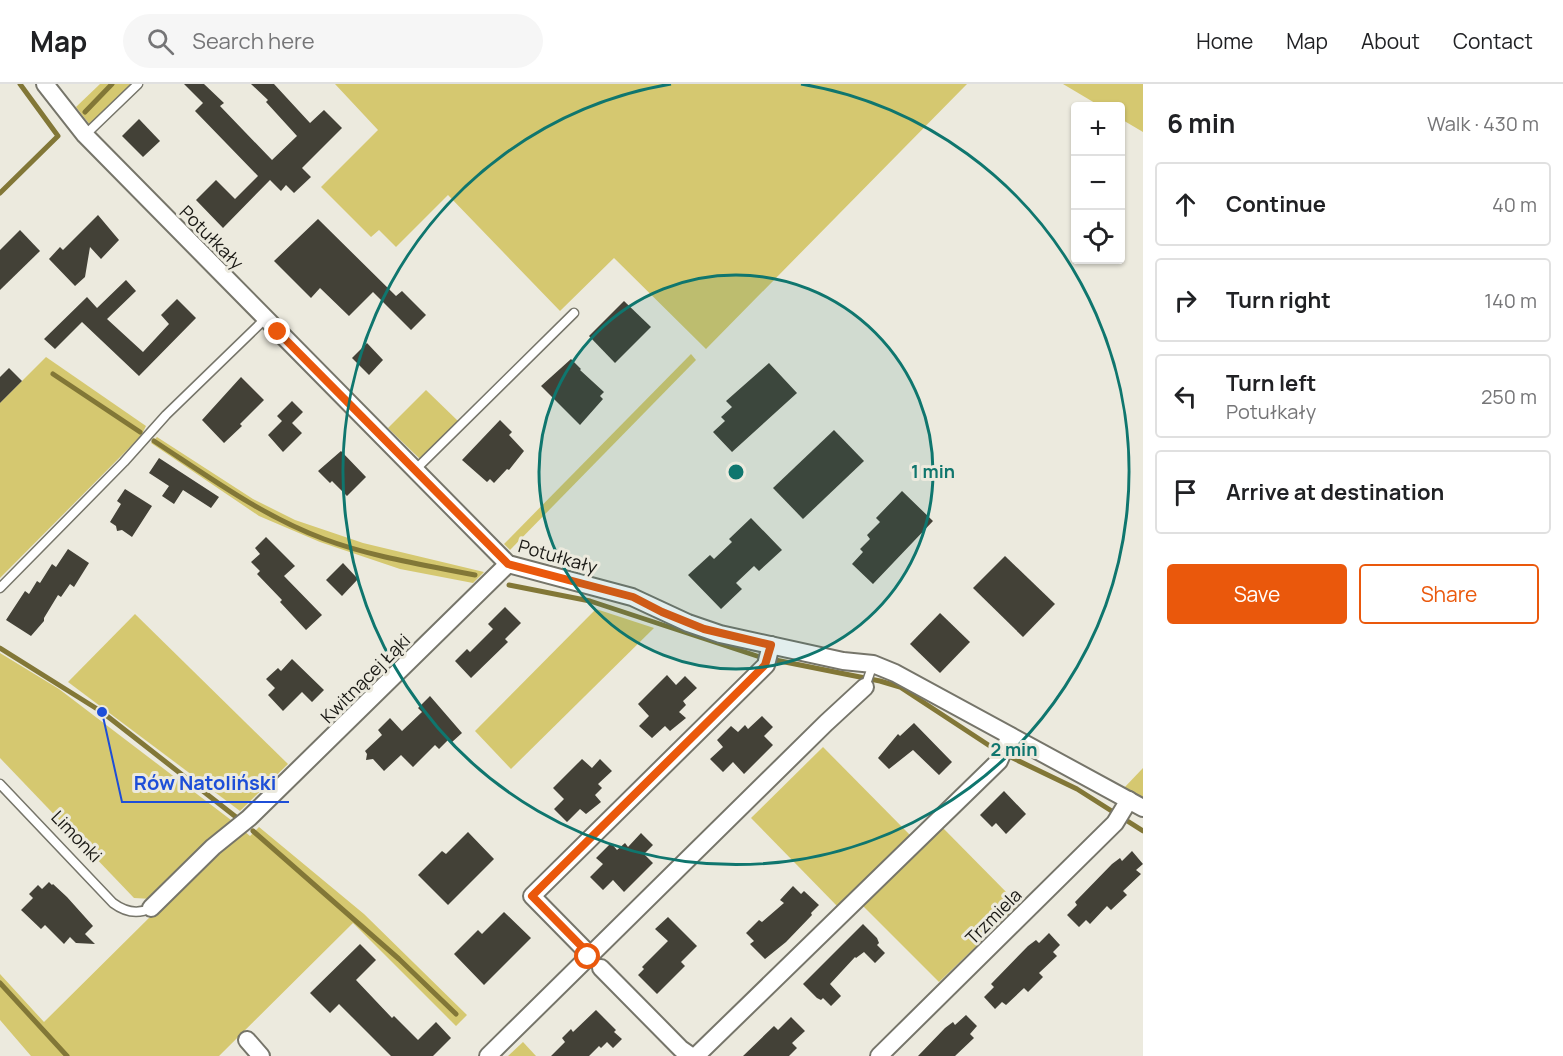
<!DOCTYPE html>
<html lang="en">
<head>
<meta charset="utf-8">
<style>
  body { margin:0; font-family:Manrope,sans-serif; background:#f6f6f6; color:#202124 }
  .controls { position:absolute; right:18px; top:18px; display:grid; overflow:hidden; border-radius:6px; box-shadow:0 2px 4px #0004 }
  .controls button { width:54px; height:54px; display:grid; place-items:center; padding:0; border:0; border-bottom:2px solid #e0e0e0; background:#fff; color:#202124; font:30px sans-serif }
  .stop { position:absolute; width:18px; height:18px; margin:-14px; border:4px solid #ea580c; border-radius:50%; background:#fff }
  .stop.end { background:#ea580c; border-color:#fff; box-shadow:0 2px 6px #0008 }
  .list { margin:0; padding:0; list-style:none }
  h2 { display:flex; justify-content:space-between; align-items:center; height:78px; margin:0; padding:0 24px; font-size:26px }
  h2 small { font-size:20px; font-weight:400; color:#757577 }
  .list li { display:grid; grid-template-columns:39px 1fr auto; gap:18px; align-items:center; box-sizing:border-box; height:84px; margin:0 12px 12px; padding:0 12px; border:2px solid #e0e0e0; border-radius:6px }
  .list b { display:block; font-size:22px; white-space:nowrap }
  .list p { margin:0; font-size:20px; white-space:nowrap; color:#757577 }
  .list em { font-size:20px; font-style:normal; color:#757577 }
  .actions { display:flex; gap:12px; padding:18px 24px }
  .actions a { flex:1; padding:14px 0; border:2px solid #ea580c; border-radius:6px; text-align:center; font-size:21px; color:#ea580c }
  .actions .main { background:#ea580c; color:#fff }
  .icon { flex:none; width:33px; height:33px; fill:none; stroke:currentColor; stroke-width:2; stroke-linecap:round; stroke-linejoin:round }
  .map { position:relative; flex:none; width:1143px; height:972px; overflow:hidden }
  header { display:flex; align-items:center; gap:36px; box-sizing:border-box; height:84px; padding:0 30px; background:#fff; border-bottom:2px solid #e0e0e0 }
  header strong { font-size:28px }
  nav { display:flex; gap:33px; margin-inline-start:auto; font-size:21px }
  .search { width:420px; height:54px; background:#f6f6f6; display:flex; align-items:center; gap:15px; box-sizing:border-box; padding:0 21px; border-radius:33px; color:#757577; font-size:22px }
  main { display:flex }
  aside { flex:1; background:#fff }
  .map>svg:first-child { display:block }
  .grass { fill:#d5c870 }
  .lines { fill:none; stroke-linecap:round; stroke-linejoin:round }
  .stream { stroke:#827737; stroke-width:5 }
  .building { fill:#434137 }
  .lane-casing { stroke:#76756a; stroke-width:11 }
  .street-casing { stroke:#76756a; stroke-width:20 }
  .lane { stroke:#fff; stroke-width:8 }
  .street { stroke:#fff; stroke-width:16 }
  .route { stroke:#ea580c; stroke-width:8 }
  .ring { fill:none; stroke:#0f766e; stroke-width:3 }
  .labels { text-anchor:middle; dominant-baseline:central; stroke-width:6; stroke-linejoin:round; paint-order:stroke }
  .street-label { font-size:18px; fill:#181713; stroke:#eceade }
  .centre { fill:#0f766e; stroke:#eceade; stroke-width:3 }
  .ring-label { font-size:18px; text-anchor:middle; font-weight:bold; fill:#0f766e; stroke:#eceade; stroke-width:6; stroke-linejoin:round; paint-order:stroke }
  .leader { fill:none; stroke:#1d4ed8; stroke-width:2 }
  .callout-dot { fill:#1d4ed8; stroke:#eceade; stroke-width:2 }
  .callout-label { font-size:20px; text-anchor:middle; font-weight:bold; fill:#1d4ed8; stroke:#eceade; stroke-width:6; stroke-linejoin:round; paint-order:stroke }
</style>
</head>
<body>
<header>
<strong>Map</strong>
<div class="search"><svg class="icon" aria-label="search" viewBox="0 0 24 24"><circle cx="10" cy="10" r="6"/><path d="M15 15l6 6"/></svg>Search here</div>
<nav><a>Home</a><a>Map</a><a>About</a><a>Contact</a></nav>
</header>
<main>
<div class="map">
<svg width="1143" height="972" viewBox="0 0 1143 972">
  <rect width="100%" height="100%" fill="#eceade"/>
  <!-- grass -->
  <g class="grass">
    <polygon points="100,0 131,0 90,41 76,23"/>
    <polygon points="335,0 967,0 706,265 614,174 560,227 448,111 396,163 379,146 371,153 321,103 378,46"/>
    <polygon points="1063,0 1143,0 1143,48 1121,35 1120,22 1100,22"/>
    <polygon points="691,270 696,276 510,466 504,460"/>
    <polygon points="46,273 146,342 141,352 0,494 0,319"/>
    <polygon points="426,306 459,338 421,376 388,344"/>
    <polygon points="157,353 253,415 295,436 363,459 484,488 473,499 400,485 320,458 259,432 151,359"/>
    <polygon points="596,525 654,544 511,685 475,647"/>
    <polygon points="135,530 288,680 240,727 68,598"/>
    <polygon points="0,569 59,605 231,736 152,815 134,814 0,674"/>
    <polygon points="823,663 910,751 838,823 751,734"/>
    <polygon points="1143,684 1143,716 1123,705"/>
    <polygon points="941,742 1019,821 939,898 862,821"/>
    <polygon points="259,743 364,830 467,931 456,942 353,839 219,972 31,972 0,936 0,890 44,938 155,828 243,746 250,752"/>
    <polygon points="523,958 536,972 508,972"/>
  </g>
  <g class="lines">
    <!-- stream -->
    <g class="stream">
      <polyline points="85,28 112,0"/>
      <polyline points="0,109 58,52 20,0"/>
      <polyline points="53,290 140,348"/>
      <path d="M154,357C209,393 262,432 324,455C372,473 425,481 475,491"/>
      <polyline points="509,501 590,517 760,573 880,597 900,603 996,666 1077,705 1143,747"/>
      <polyline points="0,564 102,628 236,733"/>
      <polyline points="253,747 399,875 456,930"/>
      <polyline points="0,899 67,972"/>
    </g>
  </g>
  <!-- building -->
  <g class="building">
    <polygon points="184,0 204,0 224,19 220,22 272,76 297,52 266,18 268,16 251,0 274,0 310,39 324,26 342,44 302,84 311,93 294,109 286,101 281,107 270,96 223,144 196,116 216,96 235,115 258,92 195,27 203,19"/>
    <polygon points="139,35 160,57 143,73 122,52"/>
    <polygon points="98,131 119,156 101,175 90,163 85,193 75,202 49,175 60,163 63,166"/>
    <polygon points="318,135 396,212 402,207 426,231 411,246 373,208 349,232 320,204 311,214 274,177"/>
    <polygon points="20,146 40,167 0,206 0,166"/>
    <polygon points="126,196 136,207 107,235 143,268 169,240 161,231 177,215 196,234 139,292 82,238 55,265 44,255 87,213 97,224"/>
    <polygon points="624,217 651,243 615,279 589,252"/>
    <polygon points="367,259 383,276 369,291 352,274"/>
    <polygon points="571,275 581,285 580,286 604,308 600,312 603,315 580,341 541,302"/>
    <polygon points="769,279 797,309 732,368 713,348 725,337 721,333 732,323 726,317"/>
    <polygon points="9,284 22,297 0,319 0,293"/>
    <polygon points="241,293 264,316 240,340 242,342 224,359 202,336"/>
    <polygon points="292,317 303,328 292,339 302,349 283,368 268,351 282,337 277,332"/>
    <polygon points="500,336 512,348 509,351 524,367 509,386 507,385 494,399 490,395 487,398 462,376"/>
    <polygon points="834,346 864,377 803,435 773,404"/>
    <polygon points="341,367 366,393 347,412 332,397 330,399 318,387"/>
    <polygon points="159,374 219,413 211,424 183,406 174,420 162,412 169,402 149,389"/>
    <polygon points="125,405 152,422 132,453 122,446 117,447 116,442 110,438 121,420 117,417"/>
    <polygon points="902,407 933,437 873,500 852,480 863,468 860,465 870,455 867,451 880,438 876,434"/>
    <polygon points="751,434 782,466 759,487 754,482 736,499 742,505 721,525 688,491 710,471 714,475 732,458 729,455"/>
    <polygon points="266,453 295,482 284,492 322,531 306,546 280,518 282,516 257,490 260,487 251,478 260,470 255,464"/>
    <polygon points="68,465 89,479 74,503 70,500 61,513 58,511 44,534 44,537 31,552 6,536 25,507 29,510 37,497 40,499 52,480 56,483"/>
    <polygon points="1005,472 1055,520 1023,553 973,504"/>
    <polygon points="343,479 358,495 342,512 326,496"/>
    <polygon points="505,523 521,539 505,555 508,558 471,594 455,577 467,565 470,568 493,545 488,540"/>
    <polygon points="940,529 970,558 940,589 910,560"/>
    <polygon points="292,575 324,606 312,618 302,608 283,627 268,611 275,604 266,595 278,584 281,587"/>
    <polygon points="667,591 676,601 685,592 697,604 683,617 686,621 679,628 686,634 670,647 665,642 652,654 639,642 649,632 638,620"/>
    <polygon points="430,612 462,649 452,658 449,655 439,665 435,661 413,683 401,671 384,687 373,675 366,676 367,670 365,667 382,651 378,646 390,634 402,647 422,628 418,624"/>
    <polygon points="762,632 773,643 764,652 773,661 744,690 733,678 723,688 710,675 723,663 717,656 731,642 738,648 745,641 748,645"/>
    <polygon points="914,639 952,678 939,691 913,666 889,685 878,674 898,650 900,652"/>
    <polygon points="582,675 592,684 600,675 612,687 598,700 602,704 595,711 601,718 586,730 580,725 567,738 554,725 564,715 553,704"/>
    <polygon points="1004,707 1026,730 1006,750 996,739 992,743 980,731"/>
    <polygon points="468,748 494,775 448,821 418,791 442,767 446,770"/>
    <polygon points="641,749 653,761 644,770 653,779 624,808 613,796 603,806 590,793 603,780 596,774 611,759 617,766 625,759 628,763"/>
    <polygon points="1132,767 1143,780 1136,786 1141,790 1123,807 1127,811 1111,826 1107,822 1090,840 1086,836 1079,843 1067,831 1077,821 1075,818 1112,780 1120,774 1122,777"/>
    <polygon points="49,798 52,801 53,800 67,813 93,842 85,850 95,860 76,859 70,853 64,860 45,841 41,845 21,826 33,814 29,810 38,801 42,805"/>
    <polygon points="793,802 801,810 804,807 819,821 811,829 812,831 786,858 765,875 750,860 754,857 746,849 759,836 762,838 784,819 780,816"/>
    <polygon points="504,828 531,854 484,901 454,870 478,846 482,850"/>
    <polygon points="668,833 697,862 681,878 685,882 657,910 638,891 644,885 642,883 668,857 655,845"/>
    <polygon points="863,840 877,854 879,859 877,861 885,869 875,879 864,868 856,874 855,873 830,900 841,912 831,922 823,914 821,916 817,914 803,900"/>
    <polygon points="1049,849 1060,861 1053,868 1057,872 1039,889 1043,893 1028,908 1024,904 1006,921 1002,918 995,925 984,913 994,903 991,900 1028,862 1036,856 1039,859"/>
    <polygon points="360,860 376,876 356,896 392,934 394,932 418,956 436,938 451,954 433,972 391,972 339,920 330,929 310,909"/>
    <polygon points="596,926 616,946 614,948 622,955 613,964 607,958 601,964 599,962 589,972 551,972 565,958 562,954 571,945 573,948"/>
    <polygon points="966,931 977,942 970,950 974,954 955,972 918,972 945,944 953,938 955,941"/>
    <polygon points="791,933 805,947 792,959 797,964 789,972 743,972 774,942 778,946"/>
  </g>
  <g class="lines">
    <!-- lane casing -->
    <g class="lane-casing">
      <g id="lane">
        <polyline points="85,51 138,0"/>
        <polyline points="415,386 574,229"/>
        <polyline points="0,504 124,378 166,331 265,235"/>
        <polyline points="865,603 873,580"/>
        <path d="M0,700L113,819C125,828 137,831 151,824"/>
      </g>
    </g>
    <!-- street casing -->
    <g class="street-casing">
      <g id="street">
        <polyline points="45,0 85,51 508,480 632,513 688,539 720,550 843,577 873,580 895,589 1143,724"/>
        <polyline points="151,824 213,763 249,734 508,480"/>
        <polyline points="590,871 532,812 766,581 771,561"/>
        <polyline points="601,884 681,965 691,972"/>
        <polyline points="247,956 261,972"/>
        <polyline points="488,972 826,639 865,603"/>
        <polyline points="696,972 999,677 1010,652"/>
        <polyline points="879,972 1115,739 1129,716"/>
      </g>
    </g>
    <!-- lane -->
    <use href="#lane" class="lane"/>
    <!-- street -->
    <use href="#street" class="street"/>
  </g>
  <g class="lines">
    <!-- route -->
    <polyline class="route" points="278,248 508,480 633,513 662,528 704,545 771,561 765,581 532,812 590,871 588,873"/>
  </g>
  <!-- distance rings -->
  <circle cx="736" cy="388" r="197" fill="#0f766e" fill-opacity=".12"/>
  <g class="ring">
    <circle cx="736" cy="388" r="197"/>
    <path d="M801 0A393 393 0 1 1 671 0"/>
  </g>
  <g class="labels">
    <!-- street labels -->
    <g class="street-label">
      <text transform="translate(212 153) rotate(45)">Potułkały</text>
      <text transform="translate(558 472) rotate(16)">Potułkały</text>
      <text transform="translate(365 594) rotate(-45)">Kwitnącej Łąki</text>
      <text transform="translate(77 752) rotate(46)">Limonki</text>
      <text transform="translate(993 832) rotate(-45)">Trzmiela</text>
    </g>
  </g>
  <circle cx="736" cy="388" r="9" class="centre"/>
  <g class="ring-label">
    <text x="933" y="394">1 min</text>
    <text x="1014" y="672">2 min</text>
  </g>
  <!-- callouts -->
  <path class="leader" d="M102 628L122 718H289"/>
  <circle class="callout-dot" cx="102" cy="628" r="6"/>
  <g class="callout-label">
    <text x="205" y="706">Rów Natoliński</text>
  </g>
</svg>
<div class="controls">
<button>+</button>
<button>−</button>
<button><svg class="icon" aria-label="locate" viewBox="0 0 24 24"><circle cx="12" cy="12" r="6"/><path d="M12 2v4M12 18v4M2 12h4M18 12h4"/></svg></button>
</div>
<div class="stop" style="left:588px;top:873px"></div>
<div class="stop end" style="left:278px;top:248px"></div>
</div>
<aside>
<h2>6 min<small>Walk · 430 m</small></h2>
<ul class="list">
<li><svg class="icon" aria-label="ahead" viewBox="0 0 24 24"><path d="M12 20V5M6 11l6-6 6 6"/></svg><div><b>Continue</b></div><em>40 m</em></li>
<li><svg class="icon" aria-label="right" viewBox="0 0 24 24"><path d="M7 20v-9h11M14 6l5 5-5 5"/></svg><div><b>Turn right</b></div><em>140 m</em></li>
<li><svg class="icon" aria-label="left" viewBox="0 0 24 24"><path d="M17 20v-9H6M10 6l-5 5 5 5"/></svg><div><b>Turn left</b><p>Potułkały</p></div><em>250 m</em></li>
<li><svg class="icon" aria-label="arrive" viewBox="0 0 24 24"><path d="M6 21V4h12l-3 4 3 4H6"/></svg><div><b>Arrive at destination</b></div></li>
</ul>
<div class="actions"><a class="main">Save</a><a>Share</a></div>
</aside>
</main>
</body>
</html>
